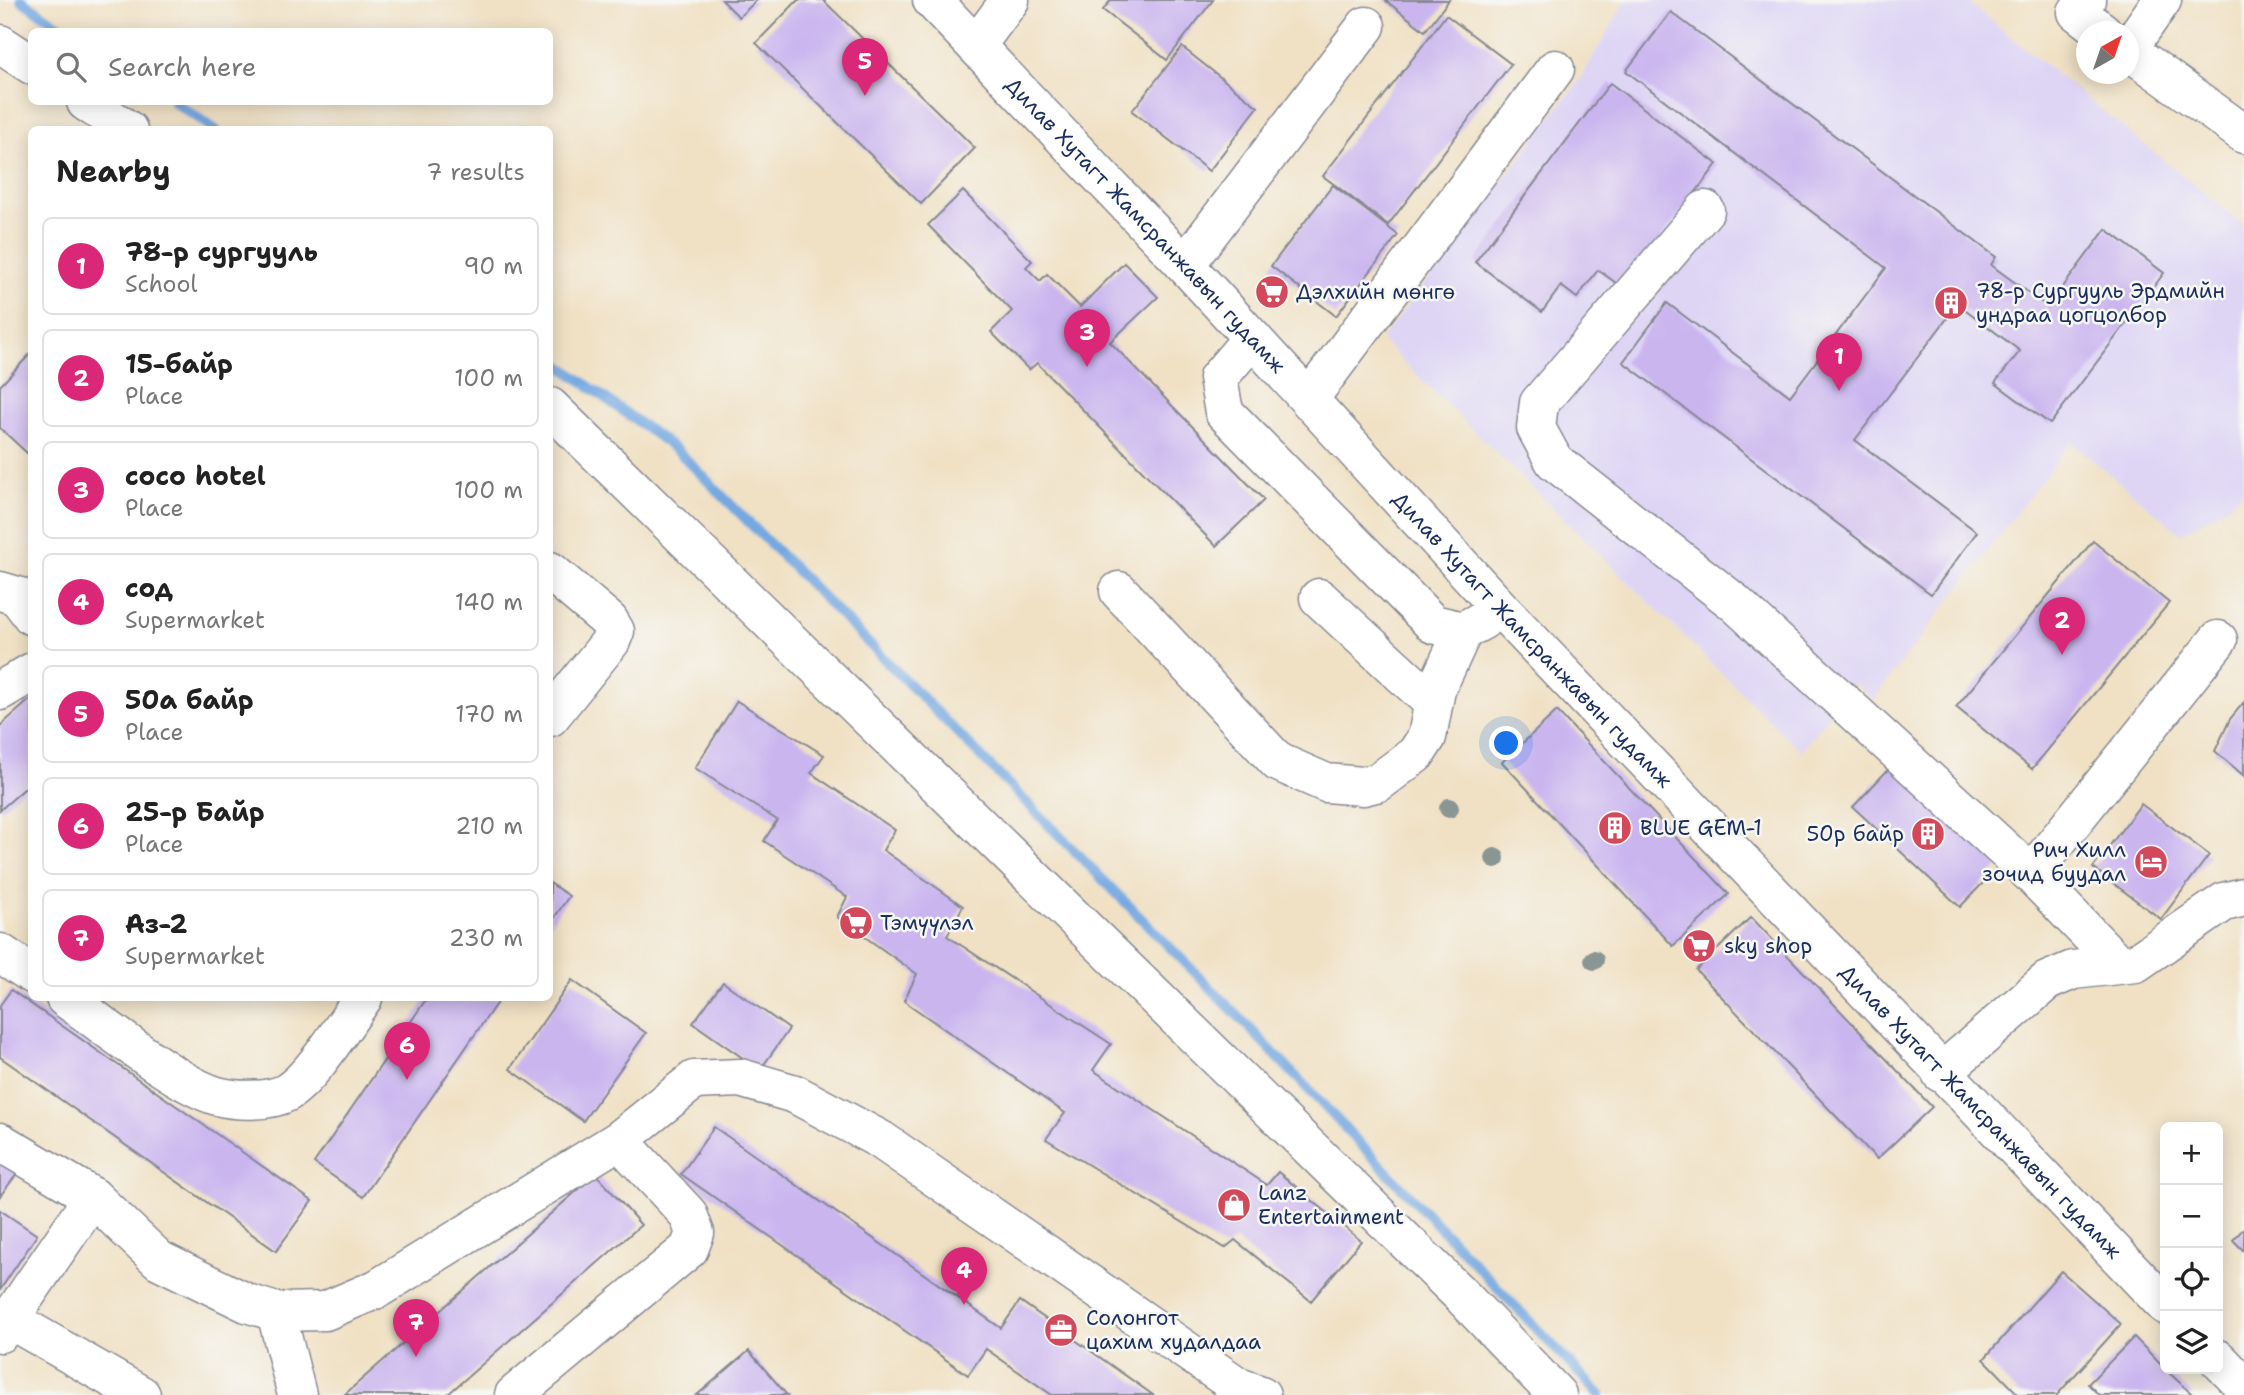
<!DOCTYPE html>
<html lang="en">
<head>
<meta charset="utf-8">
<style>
  body { margin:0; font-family:"Shantell Sans",sans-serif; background:#f6f6f6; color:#222 }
  .controls { position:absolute; right:21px; bottom:21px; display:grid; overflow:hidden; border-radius:10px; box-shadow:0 4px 18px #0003 }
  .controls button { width:63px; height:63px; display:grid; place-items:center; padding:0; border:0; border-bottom:2px solid #e0e0e0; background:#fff; color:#222; font:35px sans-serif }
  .compass { position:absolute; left:2076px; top:21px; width:63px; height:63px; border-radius:50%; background:#fff; box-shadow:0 4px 18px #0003; rotate:40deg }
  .you { position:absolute; left:1507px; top:744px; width:24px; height:24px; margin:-18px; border:5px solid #fff; border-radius:50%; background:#1a73e8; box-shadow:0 0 0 10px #1a73e833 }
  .badge { display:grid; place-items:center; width:46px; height:46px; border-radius:50%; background:#db2777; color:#fff; font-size:23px; font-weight:700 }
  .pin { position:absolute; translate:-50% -58px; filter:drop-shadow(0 2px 4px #0008) }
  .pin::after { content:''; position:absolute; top:37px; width:24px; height:21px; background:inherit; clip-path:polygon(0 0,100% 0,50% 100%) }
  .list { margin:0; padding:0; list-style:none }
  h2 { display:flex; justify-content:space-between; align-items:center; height:91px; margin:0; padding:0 28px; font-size:30px }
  h2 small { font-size:23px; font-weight:400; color:#767676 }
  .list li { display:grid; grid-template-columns:46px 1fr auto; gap:21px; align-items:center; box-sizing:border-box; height:98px; margin:0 14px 14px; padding:0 14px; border:2px solid #e0e0e0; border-radius:10px }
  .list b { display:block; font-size:26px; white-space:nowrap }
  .list p { margin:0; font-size:23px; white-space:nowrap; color:#767676 }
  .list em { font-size:23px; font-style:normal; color:#767676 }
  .icon { flex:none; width:38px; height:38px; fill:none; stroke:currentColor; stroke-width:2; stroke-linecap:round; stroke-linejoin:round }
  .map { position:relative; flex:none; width:2244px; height:1395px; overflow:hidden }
  .search { position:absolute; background:#fff; box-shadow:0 4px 18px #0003; left:28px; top:28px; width:525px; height:77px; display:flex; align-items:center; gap:18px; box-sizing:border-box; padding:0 24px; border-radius:10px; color:#767676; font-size:26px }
  .panel { position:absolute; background:#fff; box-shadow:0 4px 18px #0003; left:28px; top:126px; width:525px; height:875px; border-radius:10px }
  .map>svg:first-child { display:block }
  .built { fill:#ded5f5 }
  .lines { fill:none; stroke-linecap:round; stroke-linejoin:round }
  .stream { stroke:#74a8e1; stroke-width:10 }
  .building { fill:#cab5ef }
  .minor-casing { stroke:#868892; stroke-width:41 }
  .major-casing { stroke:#868892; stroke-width:41 }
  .minor { stroke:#fff; stroke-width:38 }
  .major { stroke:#fff; stroke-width:38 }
  .tree { fill:#899694 }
  .labels { text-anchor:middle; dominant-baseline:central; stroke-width:5; stroke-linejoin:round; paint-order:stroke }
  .street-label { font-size:21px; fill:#1b2f5e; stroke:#f6f6f2 }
  .poi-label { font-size:21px; fill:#1b2f5e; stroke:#f6f6f2; text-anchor:start }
</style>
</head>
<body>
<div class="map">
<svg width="2244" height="1395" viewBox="0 0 2244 1395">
  <rect width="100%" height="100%" fill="#f6f6f2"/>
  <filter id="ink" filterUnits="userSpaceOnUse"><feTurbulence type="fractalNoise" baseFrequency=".0143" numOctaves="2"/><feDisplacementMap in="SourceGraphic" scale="14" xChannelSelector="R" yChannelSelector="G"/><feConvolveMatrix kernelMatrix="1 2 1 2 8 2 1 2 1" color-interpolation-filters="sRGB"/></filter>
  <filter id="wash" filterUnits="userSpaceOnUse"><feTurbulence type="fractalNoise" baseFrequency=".00686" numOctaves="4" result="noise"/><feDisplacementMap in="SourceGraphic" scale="28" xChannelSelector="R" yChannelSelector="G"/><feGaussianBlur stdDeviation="1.57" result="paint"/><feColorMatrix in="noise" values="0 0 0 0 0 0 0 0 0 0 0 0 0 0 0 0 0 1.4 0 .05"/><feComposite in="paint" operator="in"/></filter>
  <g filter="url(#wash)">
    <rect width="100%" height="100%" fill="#f0e1c5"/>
    <!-- built -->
    <polygon class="built" points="1626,0 1965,0 2244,225 2244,490 2235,501 2181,534 2071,442 1873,700 1854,683 1801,751 1381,340 1581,78"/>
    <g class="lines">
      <!-- stream -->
      <g class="stream">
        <polyline points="21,0 69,32"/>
        <polyline points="174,102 216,130"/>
        <polyline points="550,358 678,451 1239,1017 1600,1395"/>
      </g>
    </g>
    <g id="blocks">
      <!-- building -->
      <g class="building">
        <polygon points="722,0 757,0 739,17"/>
        <polygon points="798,0 823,0 975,148 921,204 756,43"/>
        <polygon points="1111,0 1213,0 1167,60 1103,10"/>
        <polygon points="1385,0 1449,0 1425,31"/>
        <polygon points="1671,12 1996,257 1991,265 2048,307 2106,229 2164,273 2050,424 1995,383 2020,351 1958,304 1855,440 1977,532 1931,594 1623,362 1667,303 1790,396 1886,268 1626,71"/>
        <polygon points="1446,15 1511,64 1388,225 1323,176"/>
        <polygon points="1182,47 1258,107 1209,171 1132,111"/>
        <polygon points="1610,83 1717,164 1623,288 1598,270 1577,298 1561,286 1542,312 1475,262"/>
        <polygon points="1333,185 1398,235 1336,316 1271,266"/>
        <polygon points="963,191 1032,261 1026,267 1040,281 1047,274 1080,307 1124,263 1158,297 1110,342 1264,500 1216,546 1037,363 1029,370 991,332 1012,311 928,225"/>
        <polygon points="32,352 32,448 27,453 0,428 0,386"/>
        <polygon points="2093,541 2169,603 2032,769 1956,707"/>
        <polygon points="32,698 32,782 0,810 0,726"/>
        <polygon points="737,701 824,755 811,773 895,830 883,850 963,906 947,936 1111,1044 1093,1070 1267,1185 1278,1172 1361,1241 1311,1301 1235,1240 1225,1248 1046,1139 1065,1113 904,1001 917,974 837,917 847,897 764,841 777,820 695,768"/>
        <polygon points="2244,702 2244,776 2215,751 2230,719"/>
        <polygon points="1557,711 1729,894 1673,946 1502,762"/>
        <polygon points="1897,760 2004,861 1960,907 1853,807"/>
        <polygon points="2141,804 2209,855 2161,919 2093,868"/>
        <polygon points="550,883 569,896 550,924"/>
        <polygon points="1751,917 1932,1107 1877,1159 1696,970"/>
        <polygon points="572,980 646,1033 583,1121 510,1069"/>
        <polygon points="723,982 789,1029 760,1070 693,1023"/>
        <polygon points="11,990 312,1201 276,1251 0,1057 0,1005"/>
        <polygon points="427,998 500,998 363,1197 314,1163"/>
        <polygon points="714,1127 1001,1328 1020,1301 1153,1395 1052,1395 986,1349 968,1375 681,1174"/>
        <polygon points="0,1148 23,1166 0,1196"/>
        <polygon points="596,1174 641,1225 447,1395 344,1395"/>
        <polygon points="0,1210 37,1235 0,1290"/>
        <polygon points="2244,1228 2244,1251 2233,1240"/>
        <polygon points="2061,1271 2121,1324 2057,1395 2019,1395 1984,1359"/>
        <polygon points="2134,1337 2165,1369 2193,1395 2099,1395 2088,1384"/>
        <polygon points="749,1351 787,1395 697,1395"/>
      </g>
    </g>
  </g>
  <g filter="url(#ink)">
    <use href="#blocks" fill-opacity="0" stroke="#868892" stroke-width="2"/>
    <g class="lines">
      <!-- minor casing -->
      <g class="minor-casing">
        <g id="minor">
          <polyline points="2086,0 2077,12 2103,32"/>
          <polyline points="0,44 32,65"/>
          <polyline points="976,46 1010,0"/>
          <polyline points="2128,49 2162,0"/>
          <polyline points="2128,50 2244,134"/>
          <polyline points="86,102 128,130"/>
          <polyline points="1705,210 1539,403 1536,428 1554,461 1735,603 2031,874 2117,963"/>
          <polyline points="1185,265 1366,26"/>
          <polyline points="1252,338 1218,378 1224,412 1433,624 1463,631 1483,620"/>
          <polyline points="1309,399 1555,69"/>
          <polyline points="550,407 1463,1297 1557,1395"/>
          <polyline points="550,571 609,621 615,631 611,641 550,717"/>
          <polyline points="0,591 17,596 32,616"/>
          <polyline points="1119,591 1278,762 1326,783 1363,786 1379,782 1416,754 1427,737 1436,690 1463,631"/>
          <polyline points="1319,598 1432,702"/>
          <polyline points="0,691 32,672"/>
          <polyline points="2031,874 2218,640"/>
          <polyline points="0,953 32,974"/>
          <path d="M65,998C102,1023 177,1085 217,1096C235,1101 269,1102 286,1093C312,1078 345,1023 363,998"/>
          <polyline points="1941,1073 2047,981 2073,970 2136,963 2224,902 2244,897"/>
          <polyline points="0,1142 93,1197 159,1260 247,1303 276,1312 325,1311 377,1289 619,1140 694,1080 740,1078 795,1094 881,1140 1239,1387 1261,1395"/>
          <polyline points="276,1312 297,1395"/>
          <polyline points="9,1319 141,1395"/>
          <polyline points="0,1333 93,1197"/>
          <polyline points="514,1395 689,1249 695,1233 688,1214 619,1140"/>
        </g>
      </g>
      <!-- major casing -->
      <g class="major-casing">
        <g id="major">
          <path id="s1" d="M932,0L1185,265L1501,609L2165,1305"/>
          <polyline points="2218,1359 2244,1386"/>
        </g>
      </g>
      <!-- minor -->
      <use href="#minor" class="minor"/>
      <!-- major -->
      <use href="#major" class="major"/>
    </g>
    <!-- trees -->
    <g class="tree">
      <circle cx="1449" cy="808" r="10"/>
      <circle cx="1495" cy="858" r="10"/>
      <circle cx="1594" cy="960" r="10"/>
    </g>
  </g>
  <!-- icons -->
  <defs>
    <g id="supermarket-disc" transform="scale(1.75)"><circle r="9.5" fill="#d1495b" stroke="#f6f6f2"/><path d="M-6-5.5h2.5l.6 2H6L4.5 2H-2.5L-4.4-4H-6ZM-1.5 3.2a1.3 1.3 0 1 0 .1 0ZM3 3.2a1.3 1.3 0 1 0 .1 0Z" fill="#fff"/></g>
    <g id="building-disc" transform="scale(1.75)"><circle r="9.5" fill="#d1495b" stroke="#f6f6f2"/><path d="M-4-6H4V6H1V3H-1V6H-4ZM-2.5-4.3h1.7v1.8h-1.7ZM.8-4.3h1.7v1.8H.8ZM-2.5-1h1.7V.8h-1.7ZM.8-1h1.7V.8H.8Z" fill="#fff"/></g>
    <g id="hotel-disc" transform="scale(1.75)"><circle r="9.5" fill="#d1495b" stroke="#f6f6f2"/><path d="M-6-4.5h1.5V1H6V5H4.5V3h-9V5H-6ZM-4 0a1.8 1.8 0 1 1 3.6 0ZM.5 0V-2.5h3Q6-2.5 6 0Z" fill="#fff"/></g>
    <g id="shop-disc" transform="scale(1.75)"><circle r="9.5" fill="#d1495b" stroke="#f6f6f2"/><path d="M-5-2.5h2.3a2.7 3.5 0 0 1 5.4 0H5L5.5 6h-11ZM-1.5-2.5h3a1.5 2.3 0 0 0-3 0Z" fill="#fff"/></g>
    <g id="office-disc" transform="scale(1.75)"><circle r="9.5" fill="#d1495b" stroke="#f6f6f2"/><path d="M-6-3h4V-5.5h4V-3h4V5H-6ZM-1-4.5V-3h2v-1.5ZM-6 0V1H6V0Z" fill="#fff"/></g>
  </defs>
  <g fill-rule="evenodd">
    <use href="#supermarket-disc" x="1272" y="292"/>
    <use href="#building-disc" x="1951" y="303"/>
    <use href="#building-disc" x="1615" y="828"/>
    <use href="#building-disc" x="1928" y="834"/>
    <use href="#hotel-disc" x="2151" y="862"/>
    <use href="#supermarket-disc" x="856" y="923"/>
    <use href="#supermarket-disc" x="1699" y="946"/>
    <use href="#shop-disc" x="1234" y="1205"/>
    <use href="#office-disc" x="1061" y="1330"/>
  </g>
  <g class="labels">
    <!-- street labels -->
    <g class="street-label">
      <text stroke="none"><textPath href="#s1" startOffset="310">Дилав Хутагт Жамсранжавын гудамж</textPath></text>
      <text stroke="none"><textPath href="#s1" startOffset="877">Дилав Хутагт Жамсранжавын гудамж</textPath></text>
      <text stroke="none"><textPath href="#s1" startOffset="1528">Дилав Хутагт Жамсранжавын гудамж</textPath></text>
    </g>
    <!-- poi labels -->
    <g class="poi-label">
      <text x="1976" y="291">78-р Сургууль Эрдмийн<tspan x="1976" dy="24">ундраа цогцолбор</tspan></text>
      <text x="1296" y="292">Дэлхийн мөнгө</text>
      <text x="1640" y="828">BLUE GEM-1</text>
      <text x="1904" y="834" text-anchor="end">50р байр</text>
      <text x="2126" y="850" text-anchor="end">Рич Хилл<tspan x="2126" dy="24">зочид буудал</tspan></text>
      <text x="880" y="923">Тэмүүлэл</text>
      <text x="1724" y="946">sky shop</text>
      <text x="1258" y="1193">Lanz<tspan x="1258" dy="24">Entertainment</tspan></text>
      <text x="1086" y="1318">Солонгот<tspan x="1086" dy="24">цахим худалдаа</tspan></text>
    </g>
  </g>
</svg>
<div class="controls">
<button>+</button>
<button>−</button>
<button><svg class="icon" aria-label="locate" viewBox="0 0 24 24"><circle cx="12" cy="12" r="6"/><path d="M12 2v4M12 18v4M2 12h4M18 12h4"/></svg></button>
<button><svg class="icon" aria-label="layers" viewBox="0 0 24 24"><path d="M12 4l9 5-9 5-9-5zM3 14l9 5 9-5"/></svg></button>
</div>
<svg class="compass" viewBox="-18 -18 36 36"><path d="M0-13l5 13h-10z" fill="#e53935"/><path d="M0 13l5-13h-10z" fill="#767676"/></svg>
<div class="you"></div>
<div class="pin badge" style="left:1839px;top:391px">1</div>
<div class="pin badge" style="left:2062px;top:655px">2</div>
<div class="pin badge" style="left:1087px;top:367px">3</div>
<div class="pin badge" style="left:964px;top:1305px">4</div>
<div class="pin badge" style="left:865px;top:96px">5</div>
<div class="pin badge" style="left:407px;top:1080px">6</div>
<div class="pin badge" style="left:416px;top:1357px">7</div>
<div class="search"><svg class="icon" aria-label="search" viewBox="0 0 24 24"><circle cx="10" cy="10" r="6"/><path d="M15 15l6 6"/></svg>Search here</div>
<section class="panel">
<h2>Nearby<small>7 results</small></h2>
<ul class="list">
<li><span class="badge">1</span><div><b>78-р сургууль</b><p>School</p></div><em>90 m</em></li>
<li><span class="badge">2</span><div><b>15-байр</b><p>Place</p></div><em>100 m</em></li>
<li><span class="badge">3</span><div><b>coco hotel</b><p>Place</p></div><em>100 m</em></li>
<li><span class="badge">4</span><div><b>сод</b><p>Supermarket</p></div><em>140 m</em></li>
<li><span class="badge">5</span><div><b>50а байр</b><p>Place</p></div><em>170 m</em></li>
<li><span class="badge">6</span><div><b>25-р Байр</b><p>Place</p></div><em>210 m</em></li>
<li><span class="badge">7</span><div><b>Аз-2</b><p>Supermarket</p></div><em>230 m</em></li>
</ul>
</section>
</div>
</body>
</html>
